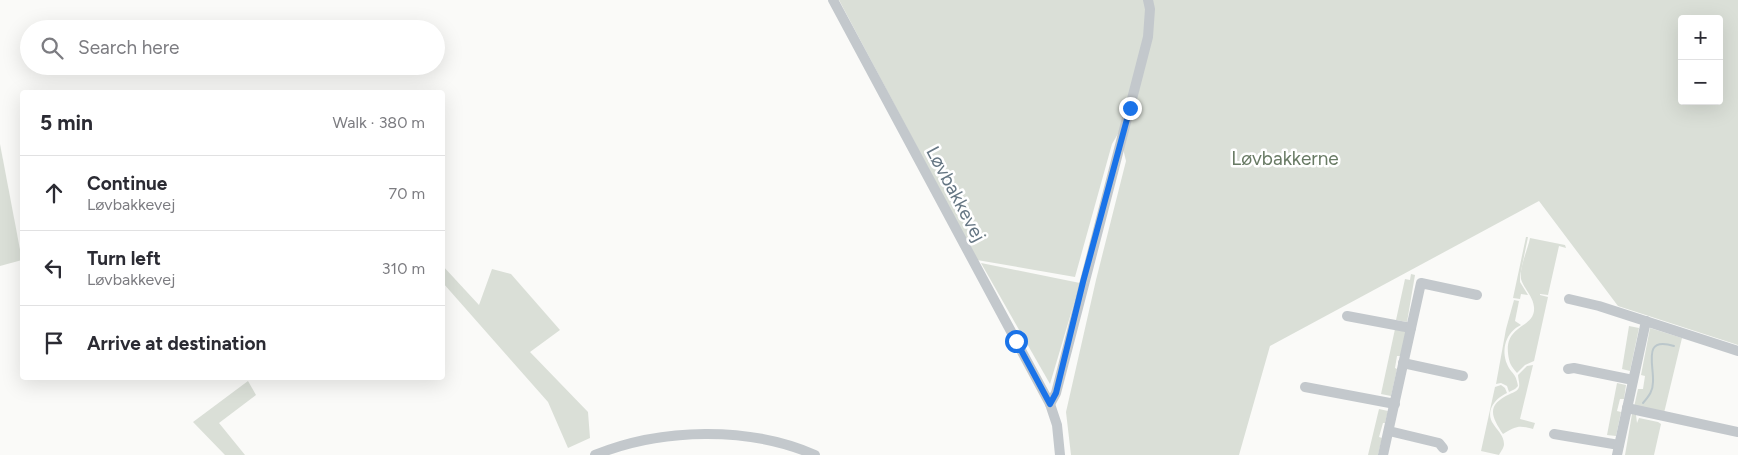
<!DOCTYPE html>
<html lang="en">
<head>
<meta charset="utf-8">
<style>
  body { margin:0; font-family:Figtree,sans-serif; background:#f2f2f3; color:#2b2b33 }
  .controls { position:absolute; right:15px; top:15px; display:grid; overflow:hidden; border-radius:5px; box-shadow:0 5px 20px #0002 }
  .controls button { width:45px; height:45px; display:grid; place-items:center; padding:0; border:0; border-bottom:1px solid #e1e1e2; background:#fff; color:#2b2b33; font:25px sans-serif }
  .stop { position:absolute; width:15px; height:15px; margin:-11px; border:4px solid #1a73e8; border-radius:50%; background:#fff }
  .stop.end { background:#1a73e8; border-color:#fff; box-shadow:0 1px 5px #0008 }
  .list { margin:0; padding:0; list-style:none }
  h2 { display:flex; justify-content:space-between; align-items:center; height:65px; margin:0; padding:0 20px; font-size:21px }
  h2 small { font-size:16px; font-weight:400; color:#7c7c81 }
  .list li { display:grid; grid-template-columns:32px 1fr auto; gap:15px; align-items:center; box-sizing:border-box; height:75px; padding:0 20px; border-top:1px solid #e1e1e2 }
  .list b { display:block; font-size:19px; white-space:nowrap }
  .list p { margin:0; font-size:16px; white-space:nowrap; color:#7c7c81 }
  .list em { font-size:16px; font-style:normal; color:#7c7c81 }
  .icon { flex:none; width:28px; height:28px; fill:none; stroke:currentColor; stroke-width:2; stroke-linecap:round; stroke-linejoin:round }
  .map { position:relative; flex:none; width:1738px; height:455px; overflow:hidden }
  .search { position:absolute; background:#fff; box-shadow:0 5px 20px #0002; left:20px; top:20px; width:425px; height:55px; display:flex; align-items:center; gap:12px; box-sizing:border-box; padding:0 18px; border-radius:28px; color:#7c7c81; font-size:19px }
  .panel { position:absolute; background:#fff; box-shadow:0 5px 20px #0002; left:20px; top:90px; width:425px; height:290px; border-radius:5px }
  .map>svg:first-child { display:block }
  .green { fill:#dadfd7; fill-rule:evenodd }
  .lines { fill:none; stroke-linecap:round; stroke-linejoin:round }
  .stream { stroke:#bbc7cb; stroke-width:2 }
  .minor { stroke:#c3c8cc; stroke-width:10 }
  .route { stroke:#1a73e8; stroke-width:6 }
  .labels { text-anchor:middle; dominant-baseline:central; stroke-width:5; stroke-linejoin:round; paint-order:stroke }
  .park-label { font-size:19px; fill:#687a64; stroke:#fff }
  .street-label { font-size:19px; fill:#657683; stroke:#fff }
</style>
</head>
<body>
<div class="map">
<svg width="1738" height="455" viewBox="0 0 1738 455">
  <rect width="100%" height="100%" fill="#fafaf8"/>
  <!-- green -->
  <g class="green">
    <path d="M839,0H1738V345L1618,306L1539,201L1270,346L1239,455H1071L1066,412L1096,280L1126,161L1119,132L1112,144L1075,277L977,260ZM1682,19H1719V101H1682Z"/>
    <polygon points="0,144 22,260 0,266"/>
    <polygon points="1526,237 1528,237 1520,276 1520,282 1528,295 1521,294 1520,299 1513,298"/>
    <path d="M1530,238L1565,245L1566,248L1559,246L1548,295L1540,294V295L1548,297L1534,361L1525,365L1517,373C1511,366 1509,363 1508,353C1505,324 1536,328 1534,307C1533,296 1524,289 1521,279C1519,268 1528,249 1530,238Z"/>
    <polygon points="981,263 1080,283 1050,384"/>
    <polygon points="442,265 479,305 492,269 511,274 560,330 530,352 588,412 590,438 568,448 548,402 443,283"/>
    <polygon points="1411,274 1415,275 1407,322 1396,320 1405,279 1410,280"/>
    <path d="M1514,300L1519,301L1515,321L1521,325C1506,332 1501,349 1507,364C1511,374 1516,372 1518,386L1515,389L1509,392L1507,386L1501,383L1496,384L1506,329Z"/>
    <polygon points="1629,326 1639,328 1630,371 1622,369"/>
    <polygon points="1650,328 1682,338 1664,413 1634,407 1638,389 1643,389 1645,376 1641,375"/>
    <polygon points="1395,329 1407,332 1402,356 1397,356 1395,368 1397,369 1391,396 1381,394"/>
    <path d="M1533,365L1520,419L1535,423L1533,429C1519,425 1516,426 1503,434C1491,416 1486,405 1510,394C1514,392 1518,391 1519,387C1520,384 1518,378 1518,375L1527,366Z"/>
    <polygon points="248,381 256,395 219,423 245,455 225,455 193,422"/>
    <polygon points="1617,383 1626,385 1624,399 1620,399 1617,411 1621,412 1616,436 1607,435"/>
    <path d="M1501,385L1505,388L1507,393C1496,398 1486,409 1492,422C1496,429 1504,435 1504,444C1504,448 1501,451 1499,455L1481,451L1495,387Z"/>
    <polygon points="1379,409 1388,411 1385,423 1383,423 1379,437 1382,438 1378,455 1368,455"/>
    <polygon points="1632,414 1636,415 1637,423 1639,418 1658,422 1661,424 1654,455 1625,455"/>
  </g>
  <g class="lines">
    <!-- stream -->
    <path class="stream" d="M1643,403C1649,396 1653,391 1653,382C1654,364 1642,336 1674,346"/>
    <!-- minor -->
    <g class="minor">
      <polyline points="833,0 1050,404 1057,425 1060,455"/>
      <polyline points="1569,299 1599,306 1738,351"/>
      <polyline points="1347,316 1411,328"/>
      <polyline points="1403,363 1463,376"/>
      <polyline points="1568,369 1574,368 1633,380"/>
      <polyline points="1305,387 1395,404"/>
      <polyline points="1050,404 1056,393 1148,37 1150,9 1148,0"/>
      <polyline points="1627,408 1738,432"/>
      <polyline points="1389,431 1439,443 1443,448"/>
      <polyline points="1554,434 1619,445"/>
      <path d="M595,455C661,428 749,426 815,455"/>
      <polyline points="1383,455 1421,283 1477,295"/>
      <polyline points="1617,455 1646,321"/>
    </g>
  </g>
  <g class="lines">
    <!-- route -->
    <polyline class="route" points="1016,341 1050,404 1056,393 1083,282 1130,108"/>
  </g>
  <g class="labels">
    <!-- park labels -->
    <g class="park-label">
      <text x="1285" y="158">Løvbakkerne</text>
    </g>
    <!-- street labels -->
    <g class="street-label">
      <text transform="translate(956 194) rotate(62)">Løvbakkevej</text>
    </g>
  </g>
</svg>
<div class="controls">
<button>+</button>
<button>−</button>
</div>
<div class="stop" style="left:1016px;top:341px"></div>
<div class="stop end" style="left:1130px;top:108px"></div>
<div class="search"><svg class="icon" aria-label="search" viewBox="0 0 24 24"><circle cx="10" cy="10" r="6"/><path d="M15 15l6 6"/></svg>Search here</div>
<section class="panel">
<h2>5 min<small>Walk · 380 m</small></h2>
<ul class="list">
<li><svg class="icon" aria-label="ahead" viewBox="0 0 24 24"><path d="M12 20V5M6 11l6-6 6 6"/></svg><div><b>Continue</b><p>Løvbakkevej</p></div><em>70 m</em></li>
<li><svg class="icon" aria-label="left" viewBox="0 0 24 24"><path d="M17 20v-9H6M10 6l-5 5 5 5"/></svg><div><b>Turn left</b><p>Løvbakkevej</p></div><em>310 m</em></li>
<li><svg class="icon" aria-label="arrive" viewBox="0 0 24 24"><path d="M6 21V4h12l-3 4 3 4H6"/></svg><div><b>Arrive at destination</b></div></li>
</ul>
</section>
</div>
</body>
</html>
